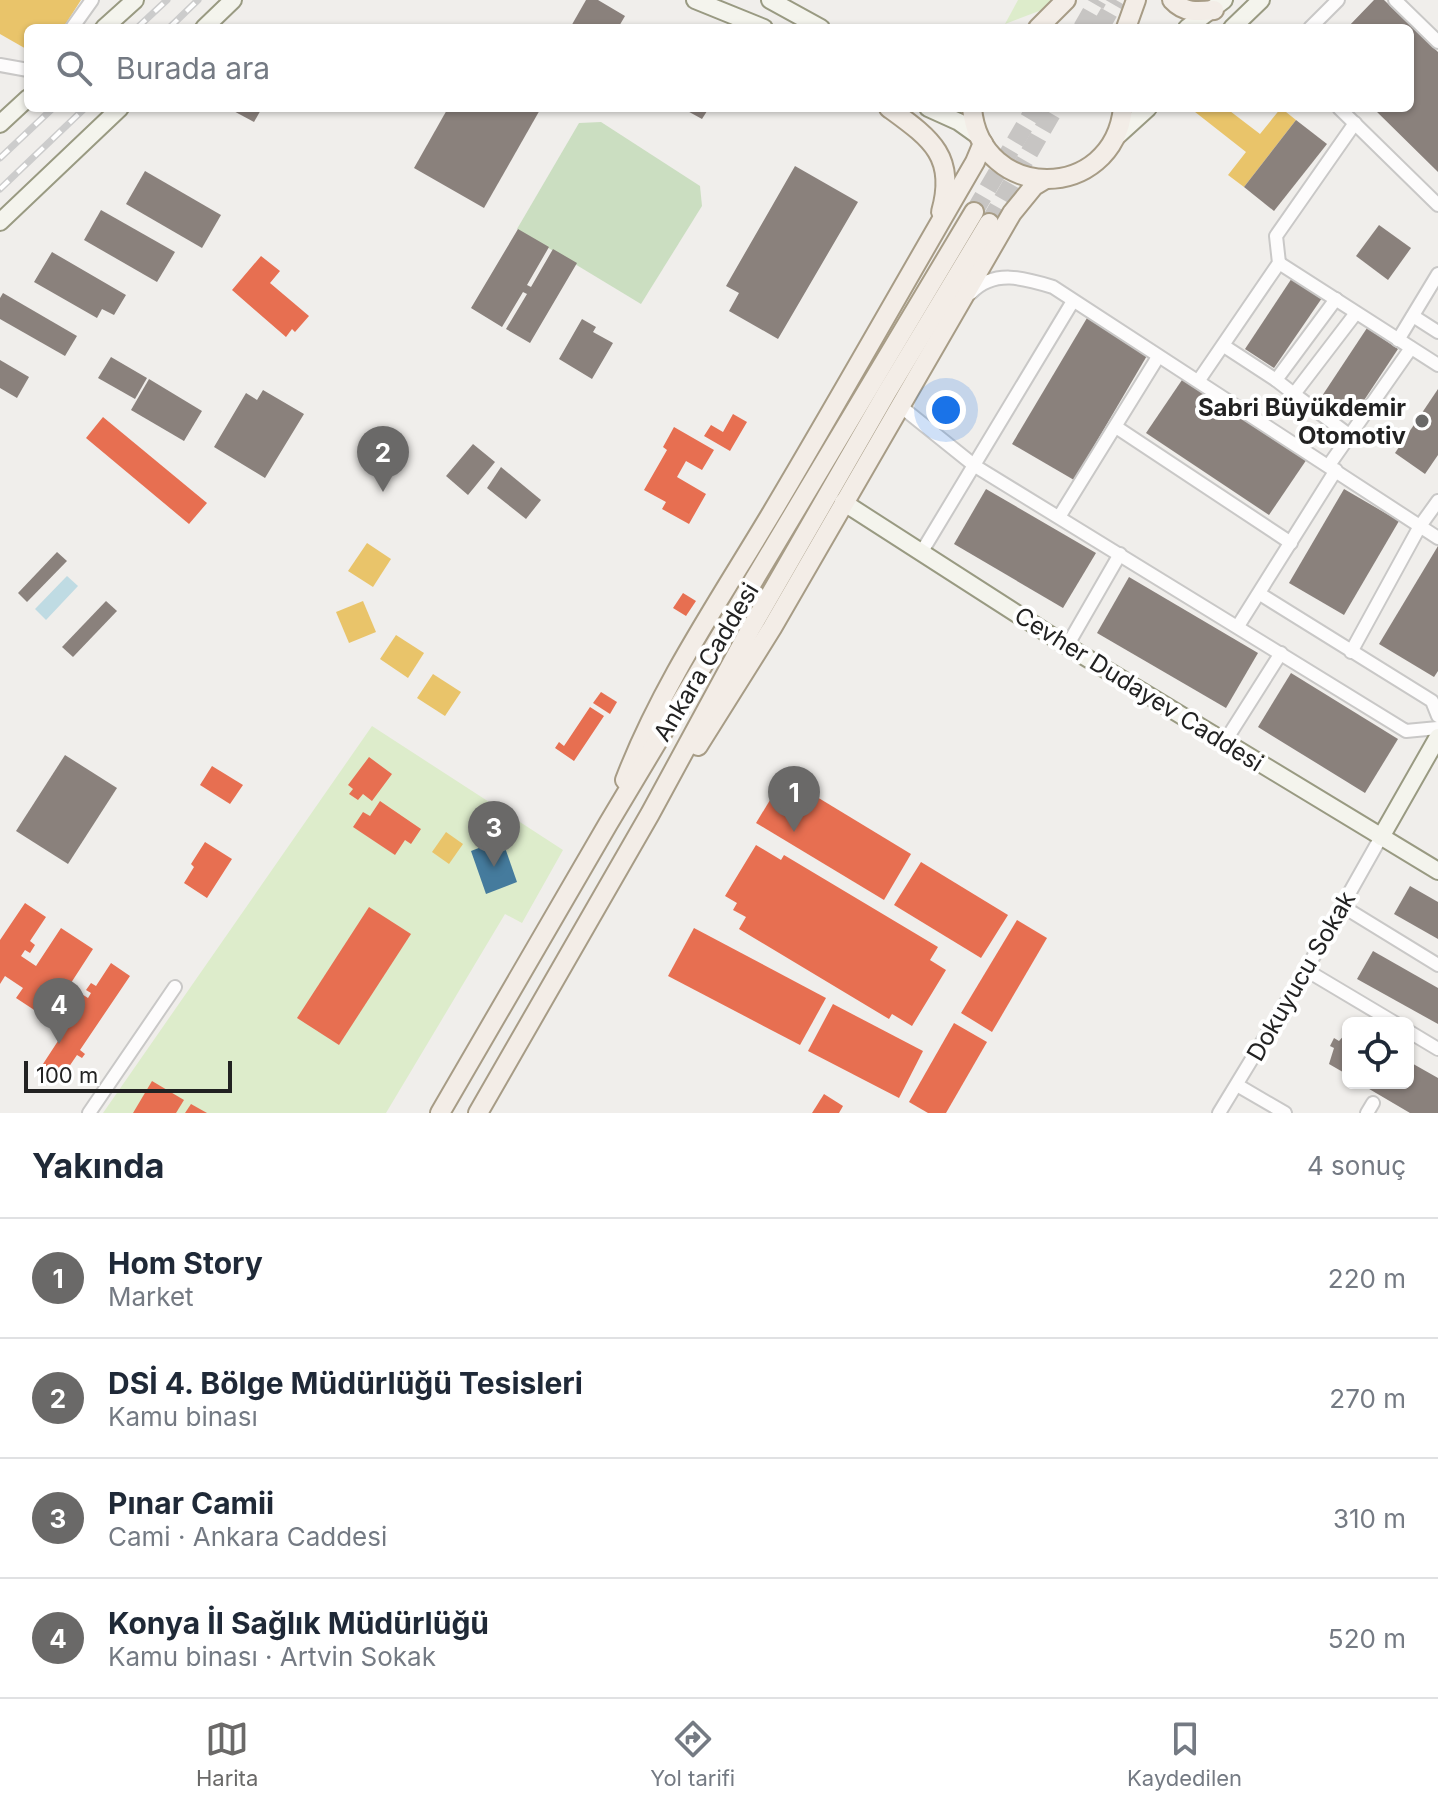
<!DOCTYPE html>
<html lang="tr">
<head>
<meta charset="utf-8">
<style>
  body { margin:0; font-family:Inter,sans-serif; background:#f2f2f3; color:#1f2937 }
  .controls { position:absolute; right:24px; bottom:24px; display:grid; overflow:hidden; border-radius:12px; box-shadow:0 2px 6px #0004 }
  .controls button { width:72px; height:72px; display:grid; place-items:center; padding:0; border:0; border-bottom:2px solid #e0e1e3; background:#fff; color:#1f2937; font:40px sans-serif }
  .scale { position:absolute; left:24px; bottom:20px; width:208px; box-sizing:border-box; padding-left:8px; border:4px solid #222; border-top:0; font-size:22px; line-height:28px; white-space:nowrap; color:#222; -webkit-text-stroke:6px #fff; paint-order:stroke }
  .you { position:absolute; left:946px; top:410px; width:28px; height:28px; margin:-20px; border:6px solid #fff; border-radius:50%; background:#1a73e8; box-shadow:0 0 0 12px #1a73e833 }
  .badge { display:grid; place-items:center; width:52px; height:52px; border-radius:50%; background:#6a6968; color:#fff; font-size:26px; font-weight:700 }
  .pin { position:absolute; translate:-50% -66px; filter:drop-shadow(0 2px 4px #0008) }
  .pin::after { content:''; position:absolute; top:42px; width:28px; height:24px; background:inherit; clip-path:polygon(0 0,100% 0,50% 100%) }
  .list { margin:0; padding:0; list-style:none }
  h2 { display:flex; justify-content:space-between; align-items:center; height:104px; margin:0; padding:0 32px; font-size:34px }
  h2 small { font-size:26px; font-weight:400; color:#747a83 }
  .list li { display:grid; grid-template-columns:52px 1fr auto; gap:24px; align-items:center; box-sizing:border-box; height:120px; padding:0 32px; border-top:2px solid #e0e1e3 }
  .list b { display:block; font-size:30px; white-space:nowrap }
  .list p { margin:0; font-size:26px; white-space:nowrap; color:#747a83 }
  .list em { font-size:26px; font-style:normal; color:#747a83 }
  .icon { flex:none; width:44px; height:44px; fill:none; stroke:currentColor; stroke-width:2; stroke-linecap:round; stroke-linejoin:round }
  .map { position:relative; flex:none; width:1438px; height:1113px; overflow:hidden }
  .search { position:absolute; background:#fff; box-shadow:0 2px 6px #0004; left:24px; right:24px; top:24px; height:88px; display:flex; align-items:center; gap:20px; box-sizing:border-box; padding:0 28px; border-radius:12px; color:#747a83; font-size:30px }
  .sheet { height:584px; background:#fff }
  nav { display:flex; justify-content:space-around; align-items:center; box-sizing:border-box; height:112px; border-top:2px solid #e0e1e3; background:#fff; font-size:22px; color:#747a83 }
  nav a { display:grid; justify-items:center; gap:4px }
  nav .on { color:#6a6968 }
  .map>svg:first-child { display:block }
  .grass { fill:#ddeccb }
  .forest { fill:#cbdec1 }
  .water { fill:#bfdbe3 }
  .homes { fill:#e9c46a }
  .shops { fill:#e76f51 }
  .public { fill:#457b9d }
  .industry { fill:#8a817c }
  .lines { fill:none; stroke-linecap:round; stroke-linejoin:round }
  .primary-tunnel { stroke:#c7c5c3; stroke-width:18; stroke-dasharray:18 9; stroke-linecap:butt }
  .street-casing { stroke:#c9c8c7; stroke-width:16 }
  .secondary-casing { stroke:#999a82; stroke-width:20 }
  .primary-casing { stroke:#a79c86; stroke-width:22 }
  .street { stroke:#fdfcfc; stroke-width:12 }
  .secondary { stroke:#f4f4ed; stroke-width:16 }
  .primary { stroke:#f3ede7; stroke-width:18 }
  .rail-casing { stroke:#ccc; stroke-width:7 }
  .rail { stroke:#fff; stroke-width:4; stroke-dasharray:12; stroke-linecap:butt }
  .poi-dot { fill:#6a6968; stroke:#fff; stroke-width:3 }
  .labels { text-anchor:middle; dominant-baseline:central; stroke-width:8; stroke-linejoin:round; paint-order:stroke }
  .poi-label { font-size:24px; font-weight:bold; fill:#222; stroke:#fff; text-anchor:end }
  .street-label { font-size:24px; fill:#222; stroke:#fff }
</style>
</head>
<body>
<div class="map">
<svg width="1438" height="1113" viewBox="0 0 1438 1113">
  <rect width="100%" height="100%" fill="#f0eeeb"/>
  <!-- grass -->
  <g class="grass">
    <polygon points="1018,0 1052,0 1047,8 1005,24"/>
    <polygon points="372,726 563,850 522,923 505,914 386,1113 103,1113"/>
  </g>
  <!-- forest -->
  <polygon class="forest" points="601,122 700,186 702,206 641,304 517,229 579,123"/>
  <!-- water -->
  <polygon class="water" points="67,576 78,586 46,620 35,609"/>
  <!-- homes -->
  <g class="homes">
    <polygon points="0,0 81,0 63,28 28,28 28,50 0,34"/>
    <polygon points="1190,108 1226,108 1260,134 1281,108 1296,120 1244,187 1228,175 1246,152"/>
    <polygon points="367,543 391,559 373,587 348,571"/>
    <polygon points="363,601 376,632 349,643 336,612"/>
    <polygon points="396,635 424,653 408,678 380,659"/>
    <polygon points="433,674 461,692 445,716 417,698"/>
    <polygon points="446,832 463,844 449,864 432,852"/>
  </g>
  <!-- shops -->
  <g class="shops">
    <polygon points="261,256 280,271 270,283 309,316 295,332 292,329 286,337 232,290"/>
    <polygon points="733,414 747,422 730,451 704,436 711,425 723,432"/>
    <polygon points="103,417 207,503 189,524 86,438"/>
    <polygon points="674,427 714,450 702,470 686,461 677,477 706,494 689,524 662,509 666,502 644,490 667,450 663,447"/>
    <polygon points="683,593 696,601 686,616 673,608"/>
    <polygon points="601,692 617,702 610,714 593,703"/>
    <polygon points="590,707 604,716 574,761 555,748 559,742 564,746"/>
    <polygon points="369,757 392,774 372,801 363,794 358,800 349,794 353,789 348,785"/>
    <polygon points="212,766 243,785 230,804 200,785"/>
    <polygon points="784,777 911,854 884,900 756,823"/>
    <polygon points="380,801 421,829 411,844 405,840 395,855 353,827 363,812 370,816"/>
    <polygon points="205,842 232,859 207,898 184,883 194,867 191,864"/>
    <polygon points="756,845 781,860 784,855 938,947 930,960 946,970 912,1026 892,1014 889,1019 739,929 746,917 733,910 737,903 725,896"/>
    <polygon points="921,862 1008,915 981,958 894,905"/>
    <polygon points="25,903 46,917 30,941 35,945 30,953 25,950 21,956 36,966 61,928 93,949 69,986 88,998 91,993 86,990 91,983 96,986 111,963 130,976 80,1050 85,1054 82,1058 77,1055 62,1077 43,1064 71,1021 54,1010 48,1019 16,998 23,988 5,976 0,984 0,940"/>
    <polygon points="369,907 411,934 339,1045 297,1018"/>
    <polygon points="1017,920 1047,938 992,1032 961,1013"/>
    <polygon points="694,928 826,998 800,1045 668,976"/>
    <polygon points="833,1004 923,1051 899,1098 808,1051"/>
    <polygon points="954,1023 987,1042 946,1113 928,1113 909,1102"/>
    <polygon points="152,1081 184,1100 176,1113 133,1113"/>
    <polygon points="824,1094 843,1106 839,1113 812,1113"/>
    <polygon points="191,1104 207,1113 185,1113"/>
  </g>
  <!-- public -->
  <polygon class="public" points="502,839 517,882 486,894 471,851"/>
  <!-- industry -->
  <g class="industry">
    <polygon points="586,0 598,0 625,16 618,28 570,28"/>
    <polygon points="1374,0 1384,0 1438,52 1438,172 1373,108 1410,108 1410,28 1347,28"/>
    <polygon points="228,108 262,108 254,122"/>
    <polygon points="448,108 541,108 484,208 414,168"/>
    <polygon points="682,108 709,108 702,119"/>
    <polygon points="1296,120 1327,144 1274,211 1244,187"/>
    <polygon points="795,166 858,202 778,339 729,311 739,293 726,286"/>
    <polygon points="145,171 221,215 202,248 126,204"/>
    <polygon points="101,210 175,252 157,282 84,240"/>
    <polygon points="1379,225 1411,248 1388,280 1356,256"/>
    <polygon points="518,229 549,247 527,285 531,287 553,249 577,263 530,343 506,329 527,294 523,292 502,327 471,308"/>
    <polygon points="52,252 126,295 114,315 102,309 97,318 34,282"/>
    <polygon points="1292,278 1322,298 1274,368 1245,349"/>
    <polygon points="3,293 77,336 65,356 0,319 0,298"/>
    <polygon points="1087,318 1148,354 1074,480 1012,444"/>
    <polygon points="582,319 596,327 593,332 613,343 592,379 559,359"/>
    <polygon points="1367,328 1398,349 1351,420 1320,399"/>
    <polygon points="111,357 147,378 135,399 98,378"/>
    <polygon points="0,360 29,377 17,398 0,388"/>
    <polygon points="1184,377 1307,459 1269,515 1146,433"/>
    <polygon points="149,379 202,411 184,441 131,410"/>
    <polygon points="1438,389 1438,455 1425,474 1395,453"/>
    <polygon points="263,390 304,414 265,478 214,447 246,393 257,400"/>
    <polygon points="473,444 495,462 468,495 446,476"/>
    <polygon points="501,467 541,500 526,519 487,488"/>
    <polygon points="986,489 1096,553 1063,608 954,544"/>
    <polygon points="1344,489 1399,521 1344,615 1289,583"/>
    <polygon points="1438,546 1438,671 1434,677 1379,644"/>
    <polygon points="57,552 67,561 27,602 18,593"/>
    <polygon points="1129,577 1258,653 1226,708 1097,633"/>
    <polygon points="106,601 117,611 73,657 62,647"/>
    <polygon points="1291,673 1398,739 1365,793 1258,727"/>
    <polygon points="65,755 117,788 68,864 16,831"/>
    <polygon points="1410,886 1438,902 1438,939 1394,914"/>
    <polygon points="1373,951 1438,988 1438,1024 1357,979"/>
    <polygon points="1348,1031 1348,1075 1329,1064 1334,1048 1330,1046 1334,1038 1339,1041"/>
    <polygon points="1408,1061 1438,1078 1438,1113 1410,1113 1359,1083 1408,1083"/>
  </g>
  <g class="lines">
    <!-- primary-tunnel -->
    <g class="primary-tunnel">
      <polyline points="1082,28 1098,0"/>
      <polyline points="1100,28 1116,0"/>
      <polyline points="974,212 1035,108"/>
      <polyline points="989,223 1055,108"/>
    </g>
    <!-- street casing -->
    <g class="street-casing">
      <g id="street">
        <polyline points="1395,0 1438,42"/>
        <polyline points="72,28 92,0"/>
        <polyline points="1310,28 1338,0"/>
        <polyline points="0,65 28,70"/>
        <polyline points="1339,108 1438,205"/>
        <polyline points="1279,263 1438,365"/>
        <path d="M971,293C994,269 1024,278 1053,287L1438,538"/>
        <polyline points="1413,316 1438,332"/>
        <polyline points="1398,340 1438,274"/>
        <polyline points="1224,346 1276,380"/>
        <polyline points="1199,380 1279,263 1276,236 1355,123"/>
        <polyline points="1294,394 1276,380 1336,299"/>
        <polyline points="899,405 975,466 1406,731 1438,728"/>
        <polyline points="1116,427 1291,543"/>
        <polyline points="1349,435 1294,394 1356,313"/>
        <polyline points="1329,465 1411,348"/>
        <polyline points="1059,517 1158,357"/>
        <polyline points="921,553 1073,301"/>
        <polyline points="1260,594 1432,701 1438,716"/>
        <polyline points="1238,626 1336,470"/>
        <polyline points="1067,646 1120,554"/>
        <polyline points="1351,652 1420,526 1438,501"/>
        <polyline points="1224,743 1281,653"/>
        <polyline points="1342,906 1438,965"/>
        <polyline points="1306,970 1395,1023"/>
        <polyline points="1408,1031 1438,1049"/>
        <polyline points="1237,1085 1285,1113"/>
        <polyline points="89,1113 175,987"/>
        <polyline points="1219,1113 1306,970 1381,837"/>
        <polyline points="1367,1113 1373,1103"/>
      </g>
    </g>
    <!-- secondary casing -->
    <g class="secondary-casing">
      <g id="secondary">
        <polyline points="695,0 764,28"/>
        <polyline points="770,0 821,28"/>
        <polyline points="104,28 135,0"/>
        <polyline points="204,28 233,0"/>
        <polyline points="1187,28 1224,0"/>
        <polyline points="1232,28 1261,0"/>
        <polyline points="928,108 959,122 980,137"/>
        <polyline points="0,124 28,98"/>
        <polyline points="1115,138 1148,108"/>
        <polyline points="0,222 120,108"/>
        <polyline points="843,502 1067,646 1438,871"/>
        <polyline points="1381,837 1438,737"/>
      </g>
    </g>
    <!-- primary casing -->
    <g class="primary-casing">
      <g id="primary">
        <path d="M1172,0C1184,13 1197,12 1214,10"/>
        <polyline points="1038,28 1066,0"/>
        <polyline points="1126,28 1136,0"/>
        <path d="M889,108C930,138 957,156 941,212"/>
        <path d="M972,108C980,202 1113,203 1123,108"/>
        <polyline points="698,746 772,628 1012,213 1034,186 1044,180"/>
        <path d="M625,780C661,686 719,601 771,514C840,398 907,279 975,162L983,143"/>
        <polyline points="440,1113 608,824 974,212"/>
        <polyline points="478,1113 650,814 751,628 887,392 989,223"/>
      </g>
    </g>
    <!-- street -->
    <use href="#street" class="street"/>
    <!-- secondary -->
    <use href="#secondary" class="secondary"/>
    <!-- primary -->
    <use href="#primary" class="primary"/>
    <!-- rail casing -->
    <g class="rail-casing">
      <g id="rail">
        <polyline points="137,28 167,0"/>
        <polyline points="169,28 198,0"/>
        <polyline points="0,158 53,108"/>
        <polyline points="0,189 85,108"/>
      </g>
    </g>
    <!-- rail -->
    <use href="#rail" class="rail"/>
  </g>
  <!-- markers -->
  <circle class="poi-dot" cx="1422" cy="421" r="8"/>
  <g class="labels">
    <!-- poi labels -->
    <g class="poi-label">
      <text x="1406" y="407">Sabri Büyükdemir<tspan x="1406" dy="28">Otomotiv</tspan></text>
    </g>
    <!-- street labels -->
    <g class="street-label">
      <text transform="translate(706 662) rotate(-59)">Ankara Caddesi</text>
      <text transform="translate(1139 689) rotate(32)">Cevher Dudayev Caddesi</text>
      <text transform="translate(1301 976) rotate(-60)">Dokuyucu Sokak</text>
    </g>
  </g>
</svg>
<div class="controls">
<button><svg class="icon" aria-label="locate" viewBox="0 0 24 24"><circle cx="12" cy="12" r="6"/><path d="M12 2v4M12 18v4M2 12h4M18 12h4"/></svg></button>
</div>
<div class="scale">100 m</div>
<div class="you"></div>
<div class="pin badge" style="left:794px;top:832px">1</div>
<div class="pin badge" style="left:383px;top:492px">2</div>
<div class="pin badge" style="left:494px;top:867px">3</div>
<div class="pin badge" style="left:59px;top:1044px">4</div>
<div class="search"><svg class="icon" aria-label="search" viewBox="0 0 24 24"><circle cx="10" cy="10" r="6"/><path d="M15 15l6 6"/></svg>Burada ara</div>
</div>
<section class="sheet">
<h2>Yakında<small>4 sonuç</small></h2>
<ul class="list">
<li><span class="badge">1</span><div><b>Hom Story</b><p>Market</p></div><em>220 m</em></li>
<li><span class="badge">2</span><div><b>DSİ 4. Bölge Müdürlüğü Tesisleri</b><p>Kamu binası</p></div><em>270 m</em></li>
<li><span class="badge">3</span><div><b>Pınar Camii</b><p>Cami · Ankara Caddesi</p></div><em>310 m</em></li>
<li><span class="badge">4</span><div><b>Konya İl Sağlık Müdürlüğü</b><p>Kamu binası · Artvin Sokak</p></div><em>520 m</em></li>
</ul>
</section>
<nav>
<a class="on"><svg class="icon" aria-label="map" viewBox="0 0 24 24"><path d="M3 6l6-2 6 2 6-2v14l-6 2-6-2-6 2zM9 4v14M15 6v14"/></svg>Harita</a>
<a><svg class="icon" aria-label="directions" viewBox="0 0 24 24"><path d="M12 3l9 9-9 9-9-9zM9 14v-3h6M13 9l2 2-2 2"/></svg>Yol tarifi</a>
<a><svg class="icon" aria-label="saved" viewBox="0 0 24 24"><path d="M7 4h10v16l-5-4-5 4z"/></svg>Kaydedilen</a>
</nav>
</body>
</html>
